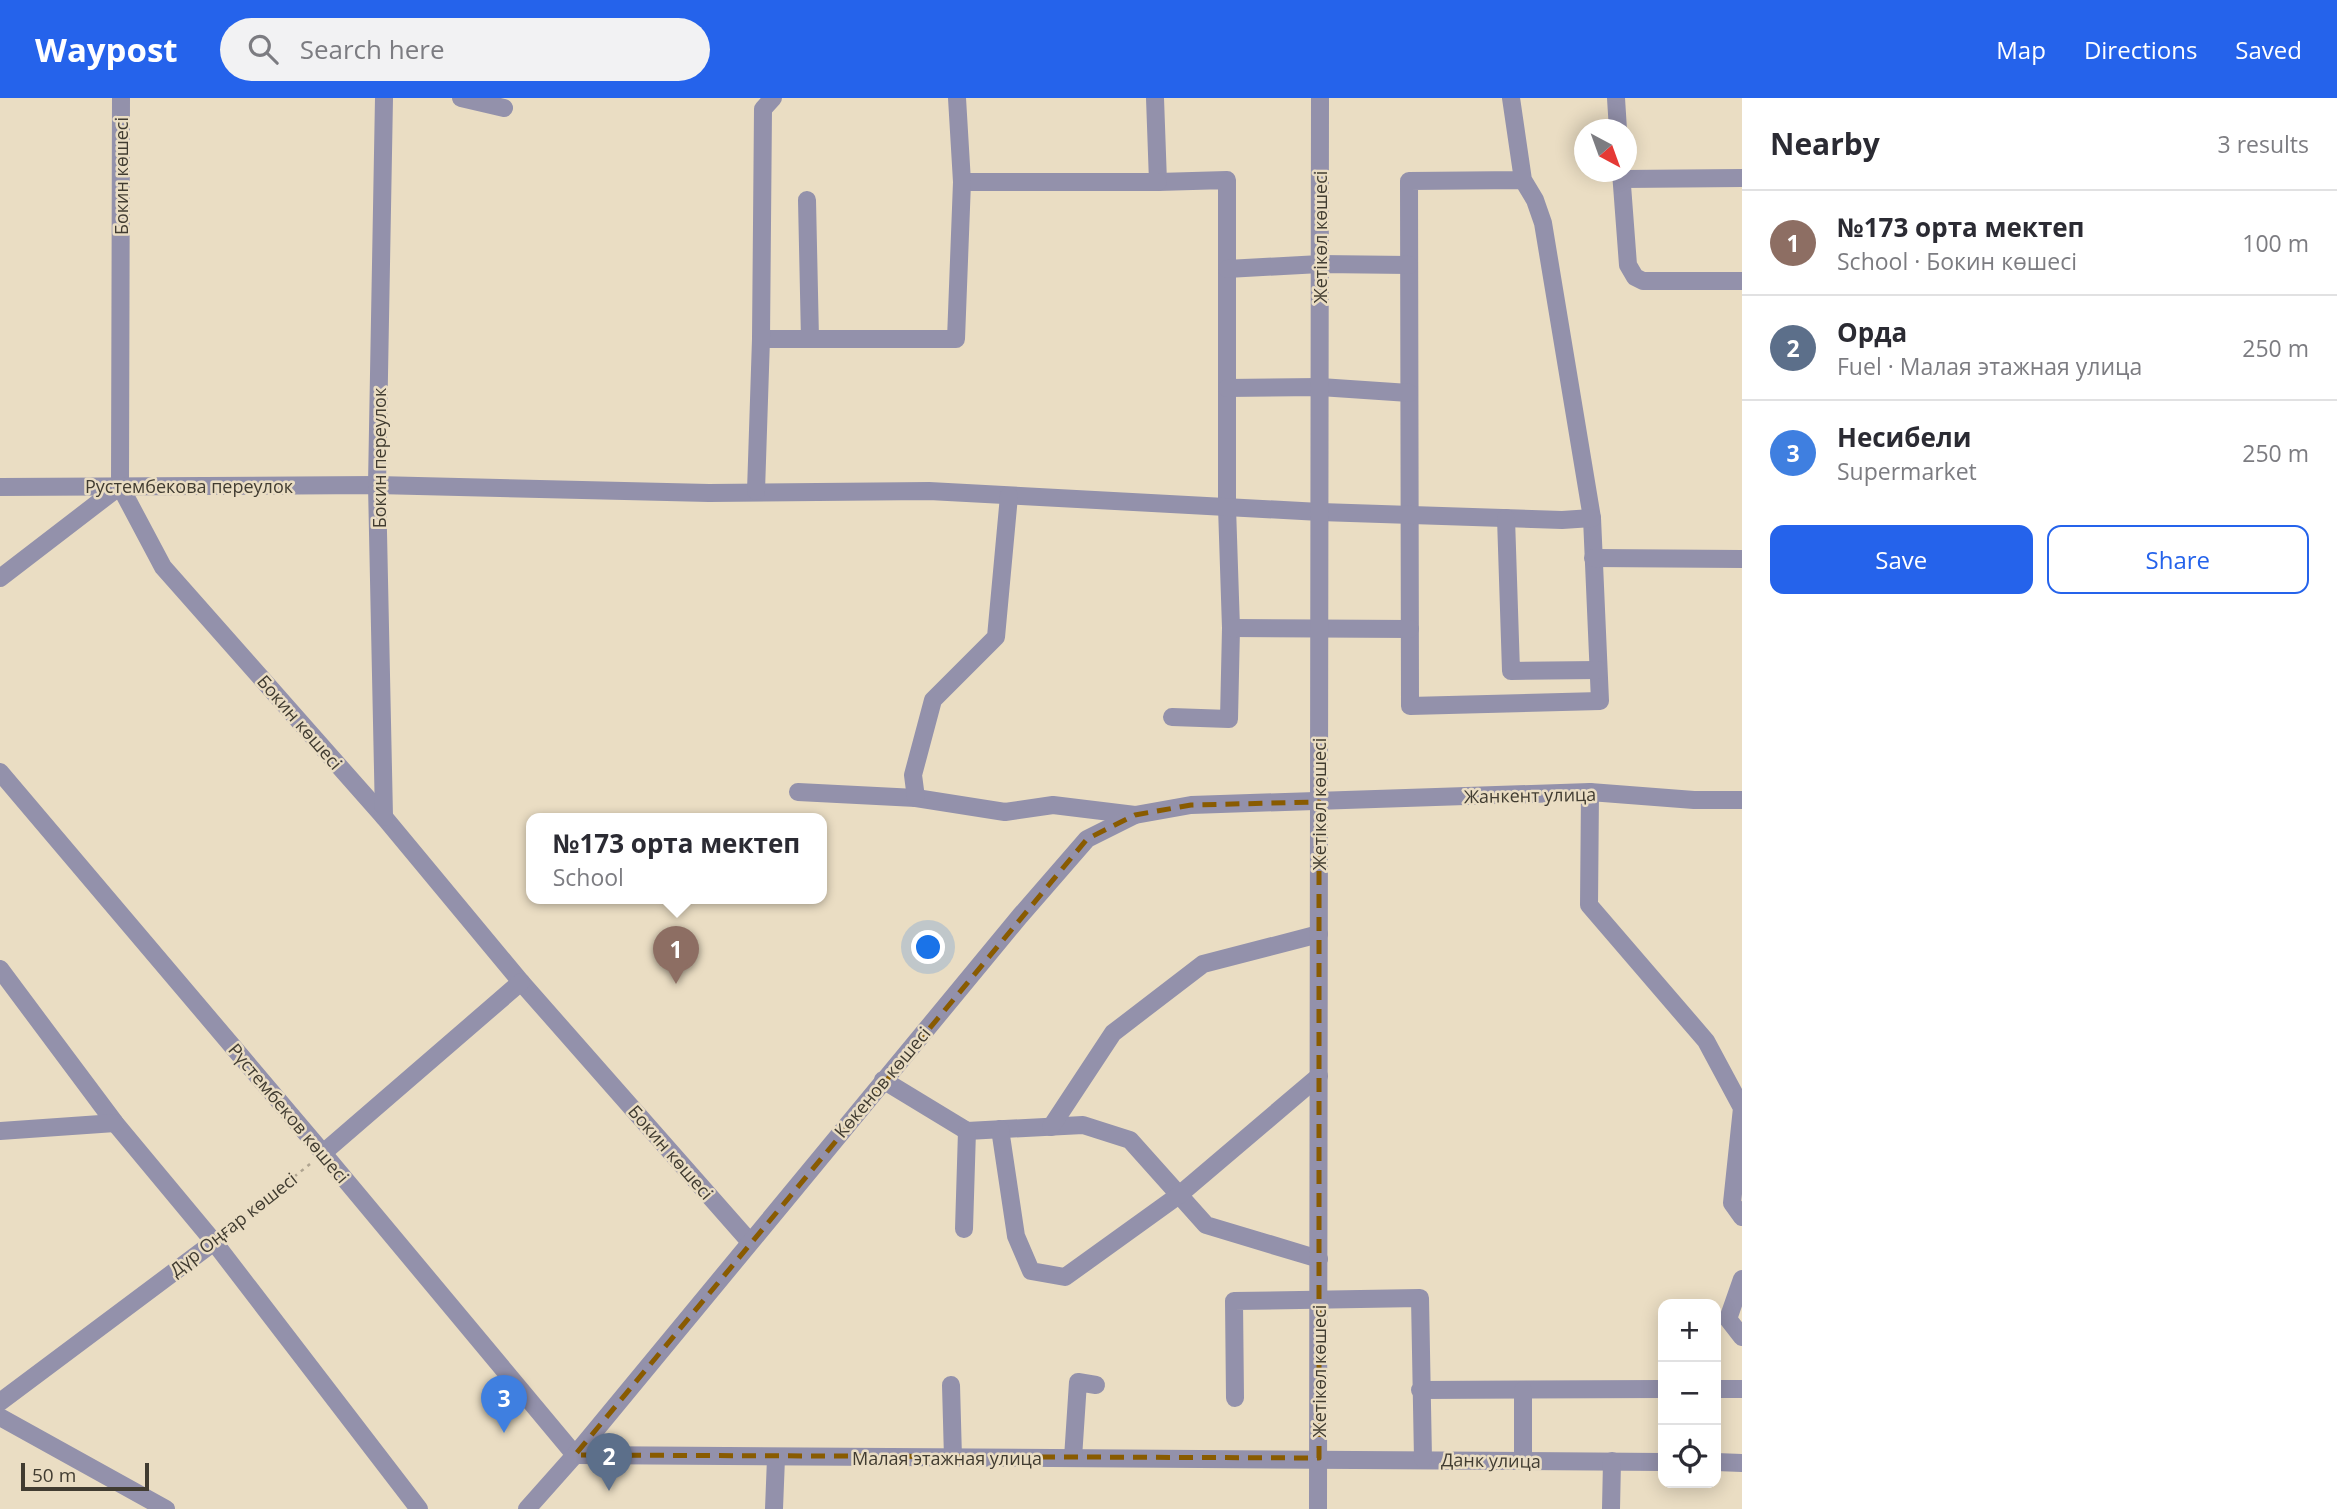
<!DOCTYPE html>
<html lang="en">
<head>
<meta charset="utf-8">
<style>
  body { margin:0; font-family:"Open Sans",sans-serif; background:#f2f2f3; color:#2b2b33 }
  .controls { position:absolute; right:21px; bottom:21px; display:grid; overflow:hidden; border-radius:14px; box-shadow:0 4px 18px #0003 }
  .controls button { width:63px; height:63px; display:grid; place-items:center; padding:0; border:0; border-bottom:2px solid #e1e1e2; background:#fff; color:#2b2b33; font:35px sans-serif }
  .compass { position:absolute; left:1574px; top:21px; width:63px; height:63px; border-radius:50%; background:#fff; box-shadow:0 4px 18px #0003; rotate:139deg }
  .scale { position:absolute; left:21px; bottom:18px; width:128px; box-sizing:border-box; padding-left:7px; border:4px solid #413c31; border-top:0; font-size:19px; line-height:24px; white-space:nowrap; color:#413c31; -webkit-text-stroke:5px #eaddc3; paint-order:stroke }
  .you { position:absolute; left:929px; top:850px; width:24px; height:24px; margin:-18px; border:5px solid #fff; border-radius:50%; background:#1a73e8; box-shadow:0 0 0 10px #1a73e833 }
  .badge { display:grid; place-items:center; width:46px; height:46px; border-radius:50%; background:#2563eb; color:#fff; font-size:23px; font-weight:700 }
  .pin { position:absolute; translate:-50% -58px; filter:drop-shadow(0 2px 4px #0008) }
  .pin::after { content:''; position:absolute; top:37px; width:24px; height:21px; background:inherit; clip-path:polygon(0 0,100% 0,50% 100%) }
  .popup { position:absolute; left:526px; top:715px; width:301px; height:91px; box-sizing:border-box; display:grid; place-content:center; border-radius:14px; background:#fff; filter:drop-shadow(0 2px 5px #0005); font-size:23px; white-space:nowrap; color:#7c7c81 }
  .popup b { font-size:26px; color:#2b2b33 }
  .popup::after { content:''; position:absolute; left:50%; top:100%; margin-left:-14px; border:14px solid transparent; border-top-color:#fff }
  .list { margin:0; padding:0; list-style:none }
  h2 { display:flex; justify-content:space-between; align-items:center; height:91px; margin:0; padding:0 28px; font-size:30px }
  h2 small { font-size:23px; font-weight:400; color:#7c7c81 }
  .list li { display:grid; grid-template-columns:46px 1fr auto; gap:21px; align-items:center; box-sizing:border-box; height:105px; padding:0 28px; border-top:2px solid #e1e1e2 }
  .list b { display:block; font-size:26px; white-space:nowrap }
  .list p { margin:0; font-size:23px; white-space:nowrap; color:#7c7c81 }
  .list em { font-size:23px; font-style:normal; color:#7c7c81 }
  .actions { display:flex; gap:14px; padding:21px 28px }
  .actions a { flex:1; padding:16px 0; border:2px solid #2563eb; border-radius:14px; text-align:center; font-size:24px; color:#2563eb }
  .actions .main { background:#2563eb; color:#fff }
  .icon { flex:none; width:38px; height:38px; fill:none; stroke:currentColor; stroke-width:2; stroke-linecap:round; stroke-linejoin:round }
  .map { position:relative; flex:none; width:1742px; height:1411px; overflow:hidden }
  header { display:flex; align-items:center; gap:42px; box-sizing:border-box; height:98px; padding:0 35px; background:#2563eb; color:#fff }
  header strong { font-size:33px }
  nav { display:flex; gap:38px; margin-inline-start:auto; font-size:24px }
  .search { width:490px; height:63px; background:#f2f2f3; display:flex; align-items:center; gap:18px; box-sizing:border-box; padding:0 24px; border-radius:38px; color:#7c7c81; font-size:26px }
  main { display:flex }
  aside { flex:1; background:#fff }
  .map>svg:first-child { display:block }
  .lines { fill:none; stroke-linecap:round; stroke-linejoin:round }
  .path { stroke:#afa490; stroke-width:2.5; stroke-dasharray:3.5 5; stroke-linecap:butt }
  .minor { stroke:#9391ab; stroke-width:18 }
  .marked { fill:none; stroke:#895b00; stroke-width:5; stroke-dasharray:14 9; stroke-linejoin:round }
  .labels { text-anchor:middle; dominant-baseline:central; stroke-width:5; stroke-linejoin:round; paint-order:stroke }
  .street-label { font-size:18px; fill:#413c31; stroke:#eaddc3 }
</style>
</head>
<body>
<header>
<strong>Waypost</strong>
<div class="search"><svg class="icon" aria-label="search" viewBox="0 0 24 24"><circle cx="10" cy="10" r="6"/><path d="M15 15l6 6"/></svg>Search here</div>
<nav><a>Map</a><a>Directions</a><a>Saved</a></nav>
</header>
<main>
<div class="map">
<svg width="1742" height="1411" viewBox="0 0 1742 1411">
  <rect width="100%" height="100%" fill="#eaddc3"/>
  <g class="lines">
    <!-- path -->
    <polyline class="path" points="228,1132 310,1066"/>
    <!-- minor -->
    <g class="minor">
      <polyline points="121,0 120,388 163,469 384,719 521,884 750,1144"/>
      <polyline points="461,0 504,10"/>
      <polyline points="1155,0 1158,84 1227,82 1227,409 1231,530 1229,621 1172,619"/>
      <polyline points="1511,0 1523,82 1535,102 1543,125 1592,420 1600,603 1410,608 1409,83 1523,82"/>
      <polyline points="1616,0 1618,32"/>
      <polyline points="1621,74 1628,167 1635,179 1643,183 1742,183"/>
      <polyline points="1622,81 1742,80"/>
      <polyline points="962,84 1158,84"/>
      <polyline points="807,102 810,241"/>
      <polyline points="1227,171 1320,166 1409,167"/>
      <polyline points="761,241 956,241 962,84 957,0"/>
      <polyline points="1227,290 1320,289 1409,295"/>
      <polyline points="0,389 377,387 709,395 929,393 1320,414 1562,422 1592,420"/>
      <polyline points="756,393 761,241 763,11 773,0"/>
      <polyline points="1506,420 1511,573 1598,572"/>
      <polyline points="1593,460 1742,461"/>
      <polyline points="0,480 120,388"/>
      <polyline points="1231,530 1410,531"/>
      <path d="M0,674L323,1055L575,1357C938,1362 1301,1360 1663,1364"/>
      <polyline points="798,694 916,700 1005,714 1053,707 1135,717"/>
      <polyline points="1590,694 1589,807 1706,943 1742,1010 1732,1105 1742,1119"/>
      <polyline points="916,700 913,677 933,602 996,539 1009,398"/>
      <polyline points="384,719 377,387 384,0"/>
      <polyline points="0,871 115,1025 214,1144 419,1411"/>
      <polyline points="883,982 967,1033 1083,1027 1130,1042 1206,1127 1319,1161"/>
      <polyline points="1051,1029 1113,935 1203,866 1319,836"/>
      <polyline points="1000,1031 1016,1138 1031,1173 1065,1179 1179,1097 1319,978"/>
      <polyline points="0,1033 115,1025"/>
      <polyline points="323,1055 521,884"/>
      <polyline points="964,1131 967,1033"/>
      <polyline points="1742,1181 1728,1221 1742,1239"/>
      <polyline points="951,1287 953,1360"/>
      <polyline points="1716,1291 1742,1291"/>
      <polyline points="1420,1292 1663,1291"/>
      <polyline points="1235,1300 1234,1203 1420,1200 1423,1361"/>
      <polyline points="0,1304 214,1144"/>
      <polyline points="0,1319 166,1411"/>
      <polyline points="1073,1360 1078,1284 1096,1287"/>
      <polyline points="1523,1362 1523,1292"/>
      <polyline points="1716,1364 1742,1365"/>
      <polyline points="527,1411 575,1357 1020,818 1087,741 1135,717 1191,707 1590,694 1694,702 1742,702"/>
      <polyline points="774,1411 776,1360"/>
      <polyline points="1318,1411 1320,0"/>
      <polyline points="1611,1411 1612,1363"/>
    </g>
  </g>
  <!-- marked area -->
  <path class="marked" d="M1319,704V1360L575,1357L1087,741L1135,717L1191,707Z"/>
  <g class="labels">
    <!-- street labels -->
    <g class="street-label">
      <text transform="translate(121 78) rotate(-90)">Бокин көшесі</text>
      <text transform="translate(1320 139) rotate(-90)">Жетікөл көшесі</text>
      <text transform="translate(379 360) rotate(-90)">Бокин переулок</text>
      <text x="189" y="388">Рустембекова переулок</text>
      <text transform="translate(300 624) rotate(49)">Бокин көшесі</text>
      <text transform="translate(1530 697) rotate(-1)">Жанкент улица</text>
      <text transform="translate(1319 706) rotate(-90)">Жетікөл көшесі</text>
      <text transform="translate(882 984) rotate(-50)">Көкенов көшесі</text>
      <text transform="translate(289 1015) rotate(50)">Рүстембеков көшесі</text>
      <text transform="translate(671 1054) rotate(49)">Бокин көшесі</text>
      <text transform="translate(233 1126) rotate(-38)">Дүр Оңғар көшесі</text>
      <text transform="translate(1319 1273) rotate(-90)">Жетікөл көшесі</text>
      <text x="947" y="1360">Малая этажная улица</text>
      <text transform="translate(1491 1362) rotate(1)">Данк улица</text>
    </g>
  </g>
</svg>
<div class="controls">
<button>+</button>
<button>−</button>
<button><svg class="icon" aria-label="locate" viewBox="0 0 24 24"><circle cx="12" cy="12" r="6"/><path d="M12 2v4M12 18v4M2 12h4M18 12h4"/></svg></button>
</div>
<svg class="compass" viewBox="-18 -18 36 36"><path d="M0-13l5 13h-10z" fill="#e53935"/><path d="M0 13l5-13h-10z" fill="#7c7c81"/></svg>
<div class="scale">50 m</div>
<div class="you"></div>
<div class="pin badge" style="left:676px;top:886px;background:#8d6e63">1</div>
<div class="popup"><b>№173 орта мектеп</b>School</div>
<div class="pin badge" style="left:609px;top:1393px;background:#5c6f8a">2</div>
<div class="pin badge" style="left:504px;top:1335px;background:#3f7fe0">3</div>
</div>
<aside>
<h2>Nearby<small>3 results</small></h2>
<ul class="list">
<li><span class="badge" style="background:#8d6e63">1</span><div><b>№173 орта мектеп</b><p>School · Бокин көшесі</p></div><em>100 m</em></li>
<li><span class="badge" style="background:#5c6f8a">2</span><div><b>Орда</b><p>Fuel · Малая этажная улица</p></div><em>250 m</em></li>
<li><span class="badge" style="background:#3f7fe0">3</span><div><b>Несибели</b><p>Supermarket</p></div><em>250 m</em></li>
</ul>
<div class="actions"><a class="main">Save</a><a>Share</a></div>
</aside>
</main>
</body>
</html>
